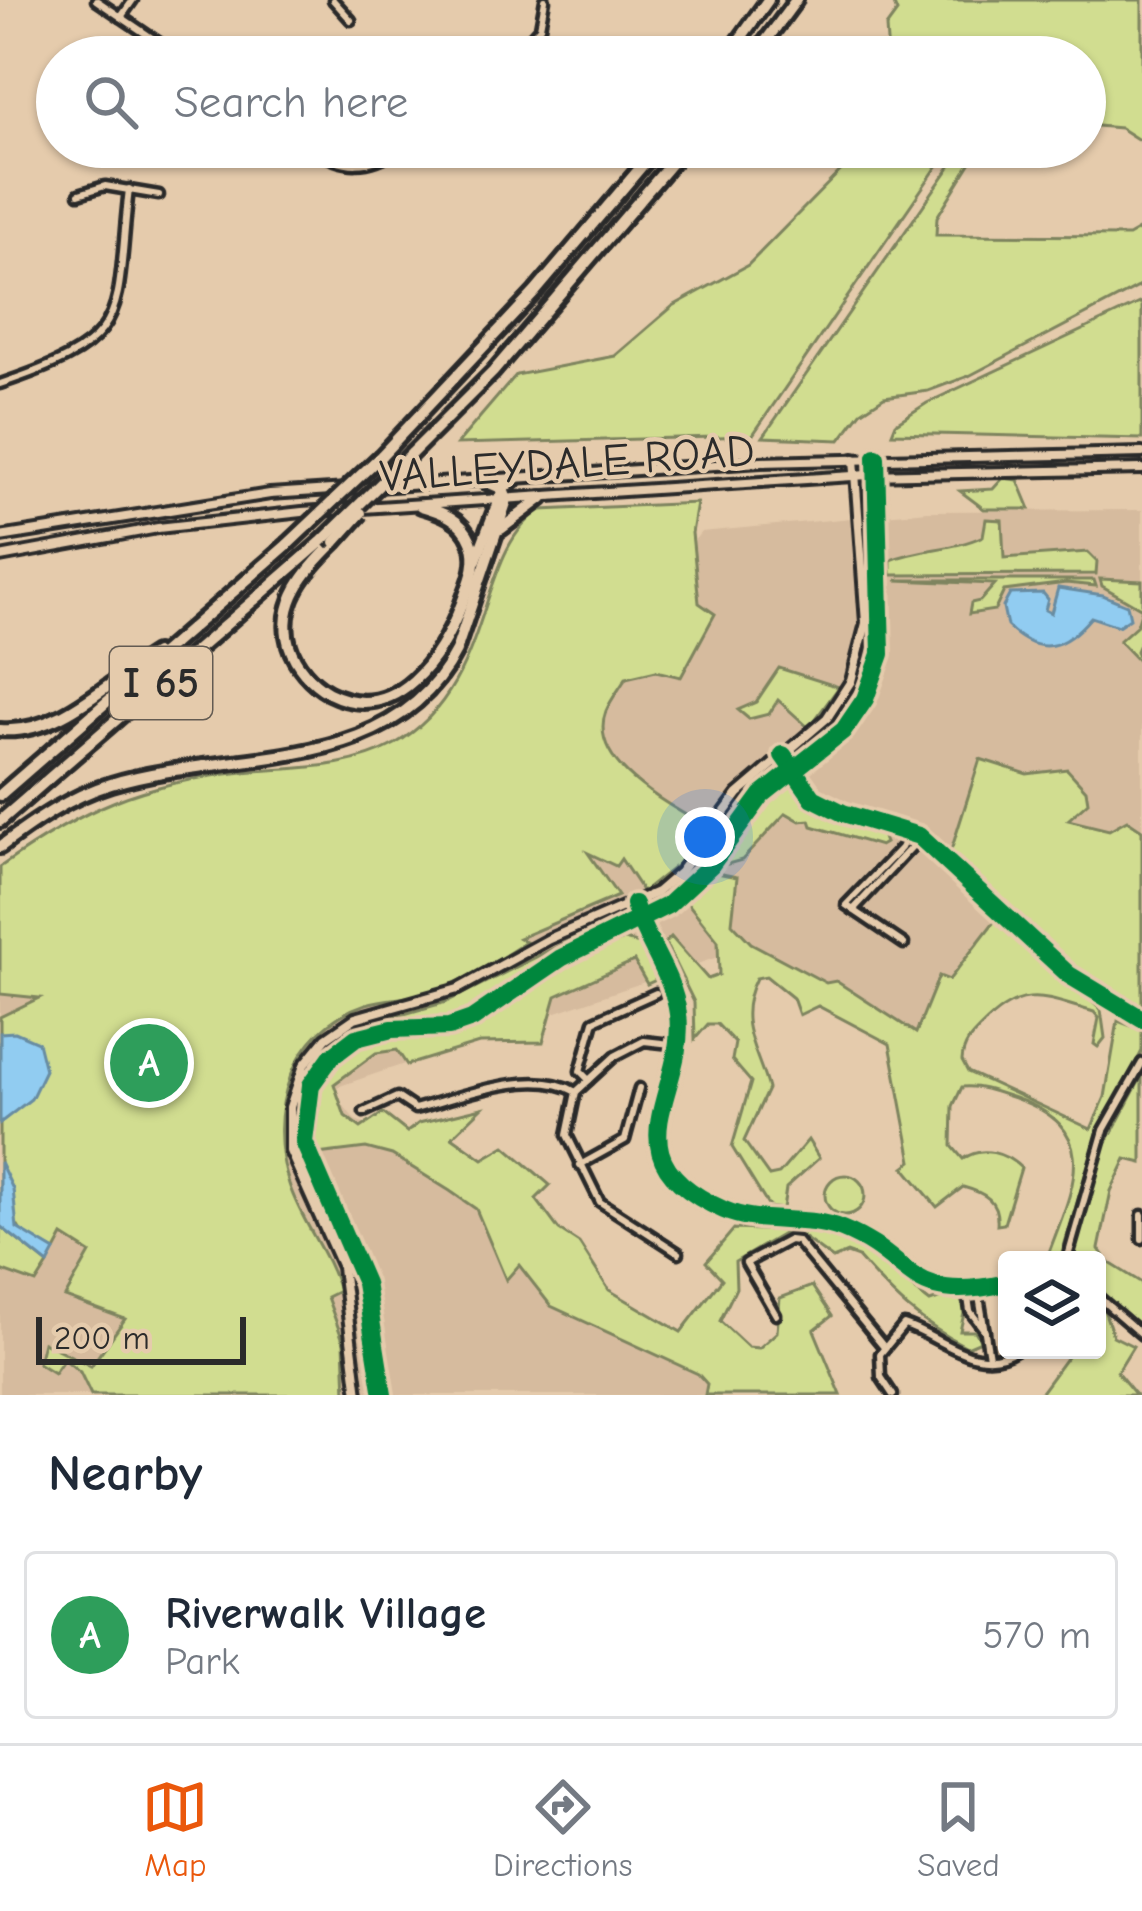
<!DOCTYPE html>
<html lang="en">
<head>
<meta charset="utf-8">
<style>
  body { margin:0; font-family:"Comic Neue",sans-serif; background:#f6f6f7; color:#1f2937 }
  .controls { position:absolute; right:36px; bottom:36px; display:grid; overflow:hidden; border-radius:12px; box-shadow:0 3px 9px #0004 }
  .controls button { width:108px; height:108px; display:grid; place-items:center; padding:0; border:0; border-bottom:3px solid #e0e1e3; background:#fff; color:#1f2937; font:60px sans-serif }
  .scale { position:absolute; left:36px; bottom:30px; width:210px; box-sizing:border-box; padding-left:12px; border:6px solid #2b2b2b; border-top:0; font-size:33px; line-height:42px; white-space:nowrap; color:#2b2b2b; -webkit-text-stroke:9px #e5cbac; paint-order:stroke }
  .you { position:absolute; left:705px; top:837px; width:42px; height:42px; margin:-30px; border:9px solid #fff; border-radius:50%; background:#1a73e8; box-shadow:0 0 0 18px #1a73e833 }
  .badge { display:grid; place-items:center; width:78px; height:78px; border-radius:50%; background:#ea580c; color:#fff; font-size:39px; font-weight:700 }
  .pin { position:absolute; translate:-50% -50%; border:6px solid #fff; box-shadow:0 3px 12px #0006 }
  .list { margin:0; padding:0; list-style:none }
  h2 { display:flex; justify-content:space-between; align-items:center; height:156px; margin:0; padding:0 48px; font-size:51px }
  h2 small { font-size:39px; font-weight:400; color:#747a83 }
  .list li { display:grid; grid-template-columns:78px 1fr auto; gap:36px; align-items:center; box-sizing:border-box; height:168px; margin:0 24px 24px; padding:0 24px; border:3px solid #e0e1e3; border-radius:12px }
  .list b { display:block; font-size:45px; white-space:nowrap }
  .list p { margin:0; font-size:39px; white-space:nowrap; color:#747a83 }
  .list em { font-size:39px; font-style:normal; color:#747a83 }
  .icon { flex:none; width:66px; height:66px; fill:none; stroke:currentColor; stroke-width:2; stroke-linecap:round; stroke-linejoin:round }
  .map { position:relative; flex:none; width:1142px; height:1395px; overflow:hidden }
  .search { position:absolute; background:#fff; box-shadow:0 3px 9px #0004; left:36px; right:36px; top:36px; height:132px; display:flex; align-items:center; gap:30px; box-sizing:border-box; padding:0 42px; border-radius:66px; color:#747a83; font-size:45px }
  .sheet { height:348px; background:#fff }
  nav { display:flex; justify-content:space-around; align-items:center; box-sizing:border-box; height:168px; border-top:3px solid #e0e1e3; background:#fff; font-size:33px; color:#747a83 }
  nav a { display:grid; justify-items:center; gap:6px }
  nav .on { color:#ea580c }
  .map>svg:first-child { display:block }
  .built { fill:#d6bb9e }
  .green { fill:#d1dd90; stroke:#7e845e; stroke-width:3 }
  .water { fill:#91ccf1; stroke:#688ca2; stroke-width:3 }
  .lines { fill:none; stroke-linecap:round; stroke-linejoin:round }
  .street-casing { stroke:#2b2b2b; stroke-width:15 }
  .secondary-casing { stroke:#2b2b2b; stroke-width:16 }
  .highway-casing { stroke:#2b2b2b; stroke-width:20 }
  .street { stroke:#e5cbac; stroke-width:6 }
  .secondary { stroke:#e5cbac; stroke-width:8 }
  .highway { stroke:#e5cbac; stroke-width:10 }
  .highway-bridge-casing { stroke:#2b2b2b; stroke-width:20; stroke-linecap:butt }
  .highway-bridge { stroke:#e5cbac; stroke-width:10 }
  .cycleway-casing { stroke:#e5cbac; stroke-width:26 }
  .cycleway { stroke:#00873e; stroke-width:18 }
  .labels { text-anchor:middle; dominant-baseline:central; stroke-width:9; stroke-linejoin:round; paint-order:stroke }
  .shield { fill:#e5cbac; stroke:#635b52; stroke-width:3 }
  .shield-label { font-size:42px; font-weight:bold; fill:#2b2b2b }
  .street-label { font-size:45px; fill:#2b2b2b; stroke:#e5cbac }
</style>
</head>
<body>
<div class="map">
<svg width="1142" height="1395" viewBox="0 0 1142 1395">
  <rect width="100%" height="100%" fill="#e5cbac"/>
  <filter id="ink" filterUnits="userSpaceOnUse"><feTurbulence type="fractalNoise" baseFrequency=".00833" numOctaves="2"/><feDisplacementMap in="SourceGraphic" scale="24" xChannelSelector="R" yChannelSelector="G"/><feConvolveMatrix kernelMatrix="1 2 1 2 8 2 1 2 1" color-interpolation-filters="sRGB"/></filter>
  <g filter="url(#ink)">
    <!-- built -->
    <polygon class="built" points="1142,510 1142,895 1057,895 918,1037 744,948 331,1089 355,1120 511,1174 548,1258 762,1395 0,1395 0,970 531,748 701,532 928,511"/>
    <!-- green -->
    <g class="green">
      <polygon points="892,0 1142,0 1142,142 1120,128 1085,125 1085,57 888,57 886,27 897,12"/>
      <polygon points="864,147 1008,147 979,149 937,217 936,235 1128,236 1142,228 1142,285 969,376 928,391 884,397 861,412 840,440 763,437 956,158 947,152 752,436 457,444 516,375 615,356 673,306 748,265"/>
      <polygon points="1142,302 1142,439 892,433 896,423 927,403"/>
      <polygon points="1003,478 1018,480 1030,509 984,509 960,491 993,489"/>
      <path d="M697,503L692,533L699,603L715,614L681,677L656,671L626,678C620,688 611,699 606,711C586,764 671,805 706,827L678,864L643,892L621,859L616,866L588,853L618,896L519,938L526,942C497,961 470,978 438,990C415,999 389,997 366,1004C290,1029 266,1113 289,1184C301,1222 328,1252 339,1291L327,1297L344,1343L346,1395H91L80,1372L64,1359L54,1373L38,1363L43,1342L91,1366L125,1319L65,1297L90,1253L63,1236L55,1251L22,1233L0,1196V1017L39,998L0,994V867C84,808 140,783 243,772C295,767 348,770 395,744C496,686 474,551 541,510Z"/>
      <path d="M986,519L1002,520L1004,558L1088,552L1097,561L1096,574L891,575V560C921,548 954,550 983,536Z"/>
      <polygon points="1100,579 1142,581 1142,637 1136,651 1142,665 1119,641 1137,625 1142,609 1102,586"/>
      <polygon points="896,580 1094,580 1096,586 1066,583 1004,591 995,610 969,614 971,603 980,601 995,584"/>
      <polygon points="779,668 839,687 809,728 778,700 769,714 749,719 738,710 756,702"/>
      <polygon points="980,759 1027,774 1067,769 1086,790 1088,802 1068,820 1109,830 1127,820 1142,830 1142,1014 1060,962 949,857"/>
      <polygon points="788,783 828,816 880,830 885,843 880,846 812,826 810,820 800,821 786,813 742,860 721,866 763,802"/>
      <path d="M717,873L737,877L732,923L751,943L826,983L836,981L916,1033L939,976L949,980L997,918L1101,1010L1105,1038L1098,1047L1094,1044L1099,1018L1094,1012C1046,999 1026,984 987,1021C974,1034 963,1042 962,1061L968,1072L1091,1129L1105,1097L1118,1021L1142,1030V1051L1093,1149L1060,1260H1038L1048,1255C1073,1187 1104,1130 1017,1099C999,1093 980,1085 962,1087L953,1106L952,1146L963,1159C982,1145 1006,1153 1021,1168L1004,1224L997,1225C999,1200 985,1193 963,1187L937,1207L904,1167L912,1161L890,1044L818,1006L799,1015L793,998L766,976L756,978C734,1022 757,1048 768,1089L744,1141L769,1176L779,1174L808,1140L819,1158L786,1188L783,1209L769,1207L732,1147L751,1082L732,1060L735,1043L717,1024H708L695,1039L694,1002L665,943L671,937L708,979L719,975L718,941L686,901Z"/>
      <polygon points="622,914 627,917 623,922 554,957 468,1016 439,1023 383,1020 446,1002"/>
      <path d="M624,940L640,944L658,979L647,984L634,961L556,996L543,1042L479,1043L407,1065L397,1050L376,1053L334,1084L345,1116L361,1128L383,1113L407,1132L419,1123L482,1108L452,1137L483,1159L505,1146L550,1185L536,1199L559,1230L579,1243L609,1290L681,1332L722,1279L706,1262L734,1229L788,1231L735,1262L736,1288L720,1321L748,1347L759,1348L777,1332L780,1298L812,1286L832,1316L814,1330L841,1395H705L707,1384L698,1374L551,1306L519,1265L506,1280L476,1209L450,1191L392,1155L366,1148L317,1154C308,1127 308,1109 320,1083C352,1015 428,1055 479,1025C501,1013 519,994 539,980C564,963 596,950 624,940Z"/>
      <polygon points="1142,1076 1142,1163 1126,1159 1111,1191 1099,1249 1108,1262 1142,1283 1142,1328 1097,1291 1097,1260 1072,1260 1102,1151"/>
      <circle cx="845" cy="1195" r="20"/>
      <polygon points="0,1226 48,1264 36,1283 0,1270"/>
      <path d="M813,1229L857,1245L930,1302L950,1295L960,1299L965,1309L960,1331H975L981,1341L967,1347C920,1324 892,1296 858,1257L847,1253L833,1259L792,1229Z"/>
      <path d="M1097,1304L1103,1307L1113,1336L1133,1346L1117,1372L1136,1395C1103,1395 1074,1395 1039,1395L1072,1350H1097Z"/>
    </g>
    <!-- water -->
    <g class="water">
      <path d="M1058,588L1103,595L1127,605L1130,618L1118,626L1091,617C1064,649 1039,658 1007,626L1003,607L1010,594L1043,593L1048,599L1045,610L1051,613Z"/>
      <polygon points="15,1032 38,1042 45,1070 31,1099 0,1123 0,1033"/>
      <polygon points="0,1162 13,1189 17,1228 55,1251 48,1264 0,1226"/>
    </g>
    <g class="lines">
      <!-- street casing -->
      <g class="street-casing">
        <g id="street">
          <polyline points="96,0 180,57"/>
          <polyline points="333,0 351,20"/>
          <polyline points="121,17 133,0"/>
          <polyline points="513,57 540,27 545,0"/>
          <path d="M311,147C344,170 369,169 402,147"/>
          <polyline points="79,194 105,186 159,195"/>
          <path d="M0,384C136,339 114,316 129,189"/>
          <polyline points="783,755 813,798 843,813 919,836 1069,975 1142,1019"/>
          <path d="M634,904C645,942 673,974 678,1014C688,1093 603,1156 724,1210C761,1226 804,1214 842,1229C917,1259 903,1306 1007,1283"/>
          <polyline points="853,910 921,837"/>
          <polyline points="904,944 846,905 901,848 909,831"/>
          <polyline points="589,1080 580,1071 594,1021 656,993"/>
          <path d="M364,1112L397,1097L415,1109C460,1097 534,1067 576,1092"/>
          <polyline points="580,1165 625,1140 639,1088"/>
          <polyline points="1142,1215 1142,1239"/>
          <polyline points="679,1253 600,1202 567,1135 576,1092 615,1056 644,1041 680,1045"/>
          <polyline points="1067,1260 1104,1130 1142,1063"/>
          <polyline points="978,1290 989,1357"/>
          <polyline points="967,1291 970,1311 985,1331"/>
          <polyline points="1097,1296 1142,1335"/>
          <polyline points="776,1315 746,1263 789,1240 797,1241 883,1346"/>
          <path d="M893,1395L881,1377L880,1354L904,1325C940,1336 977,1375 1016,1350"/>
        </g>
      </g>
      <!-- secondary casing -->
      <g class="secondary-casing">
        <g id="secondary">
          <polyline points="0,537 270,494 761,462 1142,453"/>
          <polyline points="0,557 158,528 302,512 868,475 1142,469"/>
          <polyline points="358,1395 342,1267 290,1151 290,1107 304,1065 326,1038 355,1018 458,989 549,939 657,892 680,872 738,794 827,718 851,681 866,623 854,459"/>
          <polyline points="383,1395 365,1283 304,1142 311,1085 331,1057 356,1038 392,1029 449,1027 472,1019 561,958 668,905 711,865 762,795 844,730 865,699 881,654 876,457"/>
        </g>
      </g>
      <!-- highway casing -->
      <g class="highway-casing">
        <g id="highway">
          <polyline points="727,57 768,0"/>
          <polyline points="754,57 796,0"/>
          <polyline points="411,454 493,372 685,147"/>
          <polyline points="381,456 535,292 658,147"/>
          <polyline points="501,529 542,498"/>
          <path d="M335,542C307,569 277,602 289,645C295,665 311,683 329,693C397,727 442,656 462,603C469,584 480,562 471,541C462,519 442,512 421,506"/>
          <polyline points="476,560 503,489 516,478"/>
          <path d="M0,730C59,735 108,682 155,653"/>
          <polyline points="0,795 288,544"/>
          <polyline points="0,821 321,542"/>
          <path d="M0,847C35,821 69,797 111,784C226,748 392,778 456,651L507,500L503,489L482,480"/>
        </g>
      </g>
      <!-- street -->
      <use href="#street" class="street"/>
      <!-- secondary -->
      <use href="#secondary" class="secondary"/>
      <!-- highway -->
      <use href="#highway" class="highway"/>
      <!-- highway-bridge casing -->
      <g class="highway-bridge-casing">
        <g id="highway-bridge">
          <polyline points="321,542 411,454"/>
          <polyline points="335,542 361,513"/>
          <polyline points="288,544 381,456"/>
        </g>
      </g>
      <!-- highway-bridge -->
      <use href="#highway-bridge" class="highway-bridge"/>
      <!-- cycleway casing -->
      <g class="cycleway-casing">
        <g id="cycleway">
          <polyline points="783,755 813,798 843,813 919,836 1069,975 1142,1019"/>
          <path d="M634,904C645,942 673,974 678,1014C688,1093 603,1156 724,1210C761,1226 804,1214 842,1229C917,1259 903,1306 1007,1283"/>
          <polyline points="383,1395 365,1283 304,1142 311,1085 331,1057 356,1038 392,1029 449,1027 472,1019 561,958 668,905 711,865 762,795 844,730 865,699 881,654 876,457"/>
        </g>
      </g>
      <!-- cycleway -->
      <use href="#cycleway" class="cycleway"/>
    </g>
  </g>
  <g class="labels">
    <!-- shield labels -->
    <rect class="shield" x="110" y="647" width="102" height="72" rx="9"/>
    <g class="shield-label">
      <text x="161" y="683">I 65</text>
    </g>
    <!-- street labels -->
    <g class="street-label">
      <text transform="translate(567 463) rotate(-4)">VALLEYDALE ROAD</text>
    </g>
  </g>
</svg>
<div class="controls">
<button><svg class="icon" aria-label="layers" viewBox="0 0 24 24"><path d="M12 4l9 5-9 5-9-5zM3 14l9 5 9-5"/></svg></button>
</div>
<div class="scale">200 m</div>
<div class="you"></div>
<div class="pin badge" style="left:149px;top:1063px;background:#2e9e5b">A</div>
<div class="search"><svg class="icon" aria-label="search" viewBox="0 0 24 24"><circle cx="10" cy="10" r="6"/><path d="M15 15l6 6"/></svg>Search here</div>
</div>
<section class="sheet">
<h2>Nearby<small></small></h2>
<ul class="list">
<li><span class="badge" style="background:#2e9e5b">A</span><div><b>Riverwalk Village</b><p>Park</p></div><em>570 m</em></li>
</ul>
</section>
<nav>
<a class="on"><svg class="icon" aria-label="map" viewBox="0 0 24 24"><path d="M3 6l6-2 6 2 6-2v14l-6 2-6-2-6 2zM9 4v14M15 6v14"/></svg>Map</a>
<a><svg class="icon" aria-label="directions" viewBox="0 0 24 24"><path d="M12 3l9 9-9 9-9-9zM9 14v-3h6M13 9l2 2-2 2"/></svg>Directions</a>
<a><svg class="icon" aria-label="saved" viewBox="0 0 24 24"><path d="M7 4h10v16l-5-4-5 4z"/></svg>Saved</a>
</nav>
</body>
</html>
